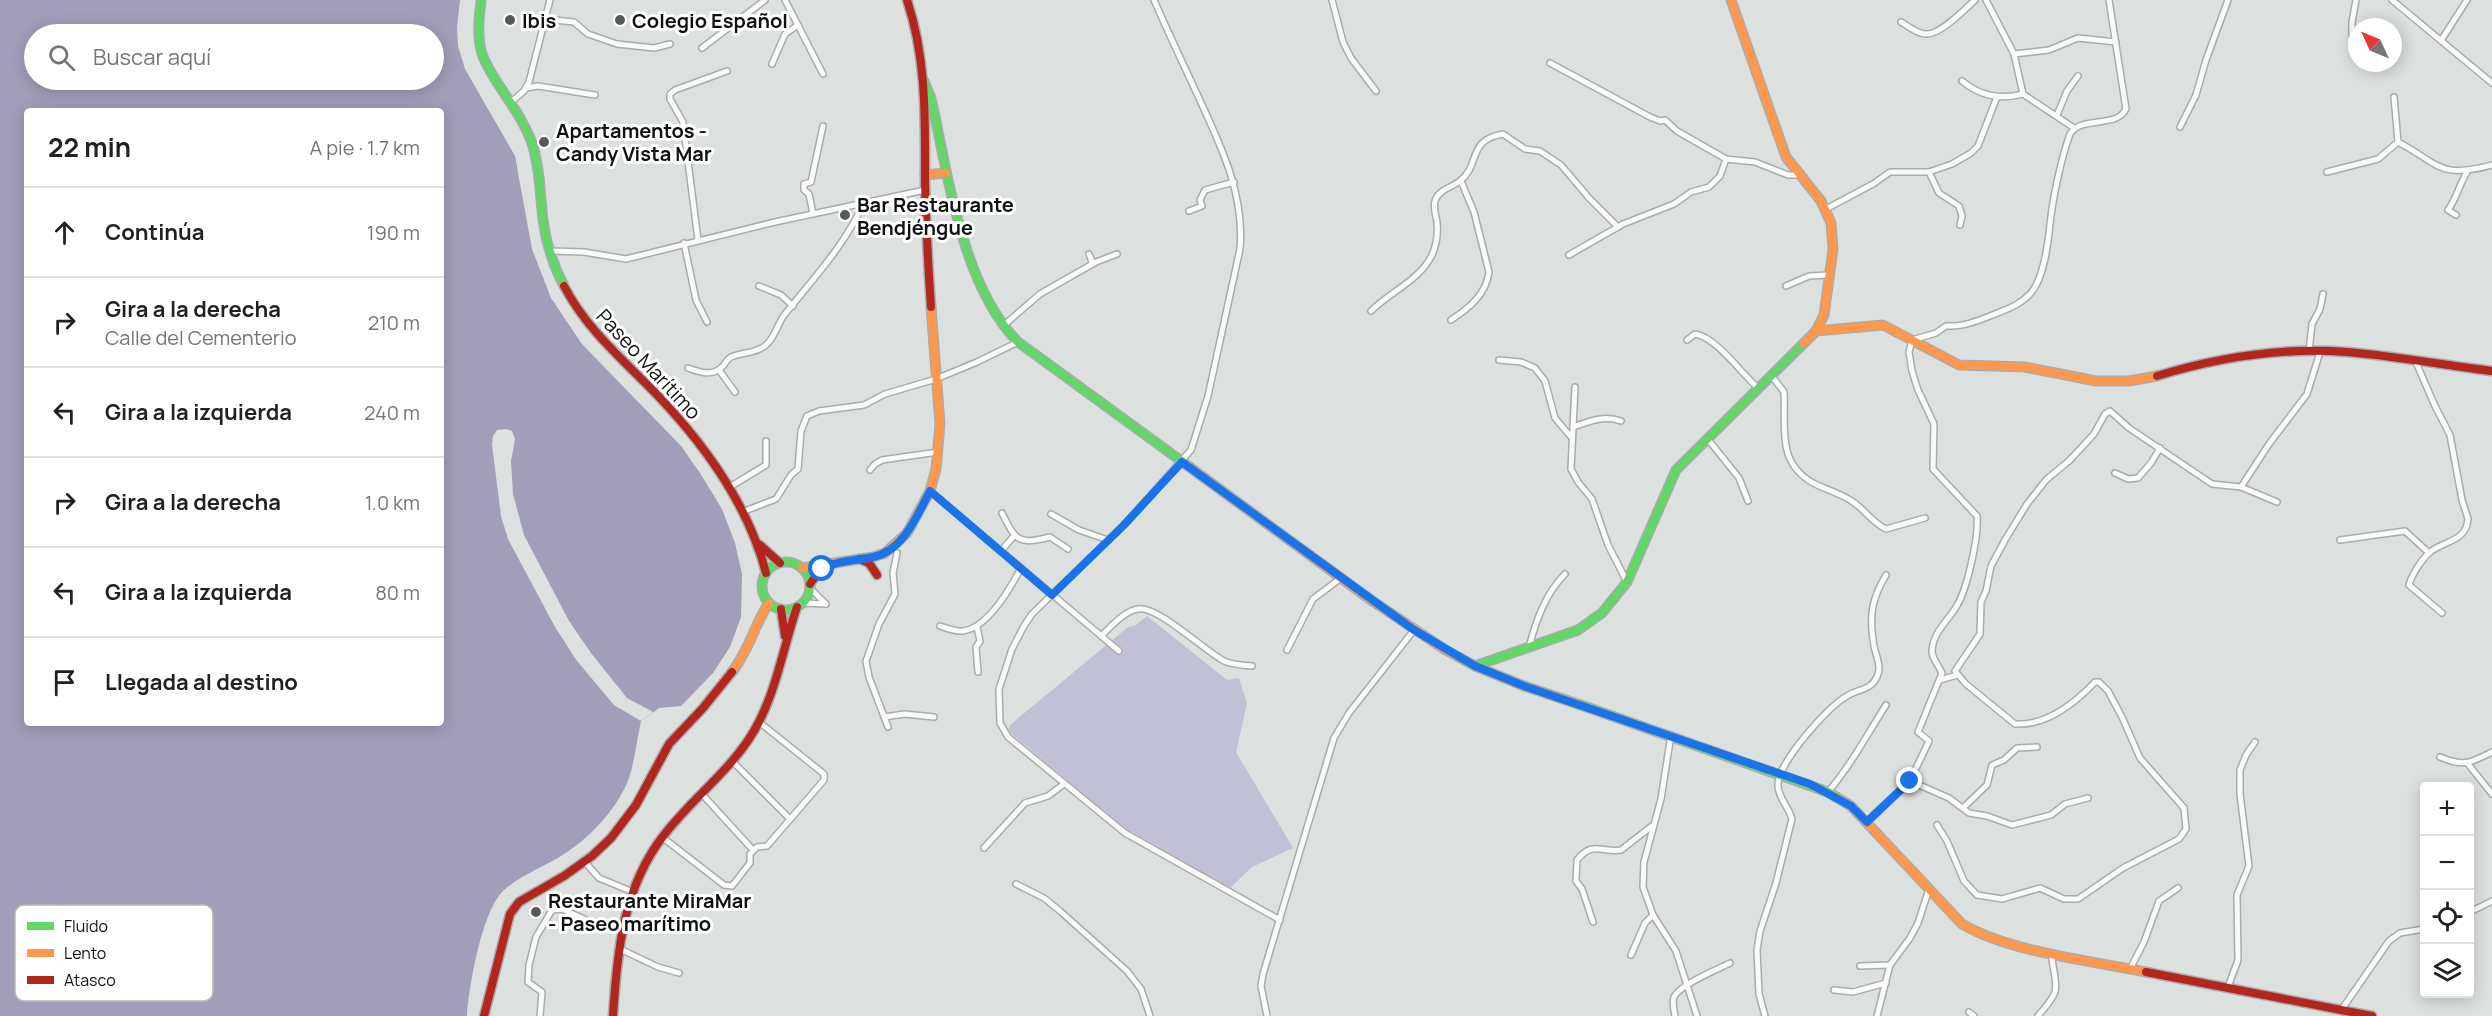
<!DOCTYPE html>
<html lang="es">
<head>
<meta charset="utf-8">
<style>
  body { margin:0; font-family:Manrope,sans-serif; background:#f6f6f6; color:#202124 }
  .controls { position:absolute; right:18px; bottom:18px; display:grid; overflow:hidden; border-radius:6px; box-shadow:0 3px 15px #0003 }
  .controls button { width:54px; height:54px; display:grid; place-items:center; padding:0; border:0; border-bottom:2px solid #e0e0e0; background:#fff; color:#202124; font:30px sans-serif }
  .compass { position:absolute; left:2348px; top:18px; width:54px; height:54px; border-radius:50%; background:#fff; box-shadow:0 3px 15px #0003; rotate:314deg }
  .stop { position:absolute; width:18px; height:18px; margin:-14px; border:4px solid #1a73e8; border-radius:50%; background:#fff }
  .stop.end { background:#1a73e8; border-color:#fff; box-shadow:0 2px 6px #0008 }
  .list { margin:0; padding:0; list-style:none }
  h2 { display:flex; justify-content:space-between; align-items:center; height:78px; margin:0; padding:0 24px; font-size:26px }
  h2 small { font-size:20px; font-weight:400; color:#757577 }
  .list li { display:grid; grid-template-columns:39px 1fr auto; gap:18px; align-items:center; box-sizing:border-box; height:90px; padding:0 24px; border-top:2px solid #e0e0e0 }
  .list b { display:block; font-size:22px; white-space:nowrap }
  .list p { margin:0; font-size:20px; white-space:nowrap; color:#757577 }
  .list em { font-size:20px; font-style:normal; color:#757577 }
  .icon { flex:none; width:33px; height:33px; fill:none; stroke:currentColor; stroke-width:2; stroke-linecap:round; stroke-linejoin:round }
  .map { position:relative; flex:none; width:2492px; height:1016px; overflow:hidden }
  .search { position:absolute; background:#fff; box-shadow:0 3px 15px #0003; left:24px; top:24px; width:420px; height:66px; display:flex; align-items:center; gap:15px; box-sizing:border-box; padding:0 21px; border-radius:33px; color:#757577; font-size:22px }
  .panel { position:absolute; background:#fff; box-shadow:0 3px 15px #0003; left:24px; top:108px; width:420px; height:618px; border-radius:6px }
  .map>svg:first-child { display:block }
  .green { fill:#c2c0d7 }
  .water { fill:#a29eba; fill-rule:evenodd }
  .pier { fill:#dce0de }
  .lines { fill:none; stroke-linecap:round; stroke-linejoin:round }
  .street-casing { stroke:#a9acab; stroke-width:8 }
  .fast-casing { stroke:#a9acab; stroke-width:11 }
  .slow-casing { stroke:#a9acab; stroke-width:11 }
  .jam-casing { stroke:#a9acab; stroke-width:11 }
  .street { stroke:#fafafa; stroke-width:5 }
  .fast { stroke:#63d668; stroke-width:8 }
  .slow { stroke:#ff974d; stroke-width:8 }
  .jam { stroke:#b3261e; stroke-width:8 }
  .route { stroke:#1a73e8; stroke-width:8 }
  .poi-dot { fill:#575958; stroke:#fff; stroke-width:2 }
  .labels { text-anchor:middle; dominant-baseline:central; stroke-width:6; stroke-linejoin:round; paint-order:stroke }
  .poi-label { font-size:20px; font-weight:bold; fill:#0f1110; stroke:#fff; text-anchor:start }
  .street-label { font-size:20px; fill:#0f1110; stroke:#fff }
  .key { fill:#fff; stroke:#b7b8b7; stroke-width:1.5 }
  .key-label { font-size:16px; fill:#0f1110 }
</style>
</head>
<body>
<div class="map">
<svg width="2492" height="1016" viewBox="0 0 2492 1016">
  <rect width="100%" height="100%" fill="#dce0de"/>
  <!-- green -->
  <polygon class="green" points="1147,616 1227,680 1239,678 1247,704 1236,752 1293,848 1252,867 1230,888 1123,827 1008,731 1010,725 1128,627 1136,625"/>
  <!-- water -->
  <path class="water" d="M0,0H460L457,27L458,46L465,69L515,156L532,249L551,298L582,344L681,446L700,473L722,509L735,543L742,574L741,617L730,647L713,673L681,706L659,708L641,721C637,739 635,757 630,775C621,804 592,836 567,852C547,866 522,874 504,890C482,910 469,986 467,1016H0ZM34,34H434V80H34ZM27,111H441V723H27Z"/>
  <!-- pier -->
  <polygon class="pier" points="506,429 512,431 515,439 511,461 513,494 524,535 569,621 591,653 627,698 653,712 641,721 614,705 577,661 555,627 508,539 501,516 492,445 493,436 497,430"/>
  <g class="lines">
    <!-- street casing -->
    <g class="street-casing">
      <g id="street">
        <polyline points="785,0 823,74"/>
        <path d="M1154,0C1168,32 1183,64 1198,96C1220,144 1245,194 1240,249L1208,396L1191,450L1124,525L1032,614L1024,626L1012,649L999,689L1000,723L1008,737L1125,833L1280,920"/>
        <polyline points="1332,0 1343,42 1351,58 1376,91"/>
        <polyline points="1986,0 2014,54 2023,94 2074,128"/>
        <polyline points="2392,0 2492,83"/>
        <polyline points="545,19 574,22 588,34 617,44 654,48 670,44"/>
        <path d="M1901,22C1908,26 1919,35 1927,34C1941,34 1965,9 1975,0"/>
        <polyline points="2352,34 2352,22 2356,0"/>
        <polyline points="2442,39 2467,0"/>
        <polyline points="702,48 765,0"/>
        <polyline points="2014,54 2049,50 2078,38 2116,42"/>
        <polyline points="1550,63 1650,117 1660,121 1665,120 1677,131 1726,159 1755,162 1788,175 1799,175"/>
        <polyline points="772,64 785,34 798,25"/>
        <path d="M1962,81C1980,96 2000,100 2023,94"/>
        <polyline points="526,88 538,86 595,95"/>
        <path d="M2394,97L2398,142C2441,165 2439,179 2492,165"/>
        <polyline points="511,102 524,91 529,82 550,0"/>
        <polyline points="2057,115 2067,91 2078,76"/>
        <polyline points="2180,127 2196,95 2206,60 2228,0"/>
        <polyline points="1929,172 1939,193 1959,206 1962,216 1960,225"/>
        <polyline points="2327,172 2378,159 2398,142"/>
        <polyline points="1826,209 1873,184 1890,172 1929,172 1952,164 1971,153 1978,146 1997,97"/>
        <polyline points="1189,211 1202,206 1200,200 1205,190 1234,182"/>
        <polyline points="813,214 809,194 804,190 804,184 811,182 823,126"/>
        <path d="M2456,215L2448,210C2457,198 2459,185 2467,172"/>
        <polyline points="698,240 683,122 670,99 670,94 675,90 727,71"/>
        <polyline points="684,243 696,300 707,322"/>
        <polyline points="550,251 584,252 626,259 775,222 925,190"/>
        <polyline points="1089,254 1093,264"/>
        <polyline points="1569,255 1623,224 1674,204 1691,192 1709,187 1720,176 1726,159"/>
        <polyline points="759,286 781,295 793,306"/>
        <polyline points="1786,286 1809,276 1829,275"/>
        <path d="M1371,311C1390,292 1420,280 1432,255C1436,246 1438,233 1437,223C1436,215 1433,208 1435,201C1439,189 1451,188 1460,181C1481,164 1467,140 1503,134L1525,149L1540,151L1561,165L1589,198L1618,227"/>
        <path d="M1451,320C1469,308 1486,295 1489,272L1474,212L1461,181"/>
        <polyline points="1003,326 1040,294 1096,262 1117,254"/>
        <path d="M1687,340L1695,334C1716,337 1741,373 1758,388"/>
        <polyline points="2309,352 2312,324 2320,309 2323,294"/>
        <polyline points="1499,360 1521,362 1535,368 1545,381 1555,418 1572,438"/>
        <path d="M2415,360L2435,406L2450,435L2462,500L2468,519C2466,542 2445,540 2430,552C2422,559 2412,574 2409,585L2442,613"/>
        <path d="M688,368C699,372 712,377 722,367C725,364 727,359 731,357C742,352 755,354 766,345C775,338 777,324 785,314C813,279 846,244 864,202"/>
        <polyline points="719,370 735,392"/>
        <path d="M1771,375L1784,392C1786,427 1776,462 1813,483C1825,489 1839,493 1850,500C1864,508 1871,522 1886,529L1925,518"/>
        <polyline points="1575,387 1571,469 1578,482 1592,499 1608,545 1627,582"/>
        <path d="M1573,427C1590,421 1604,415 1621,421"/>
        <polyline points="1707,438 1739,478 1748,501"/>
        <polyline points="2069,461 2094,434 2105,414 2110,411 2129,428 2212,484 2241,487 2277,502"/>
        <polyline points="870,470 875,464 882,460 938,452"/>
        <polyline points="2115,473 2128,479 2138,478 2151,463 2160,448"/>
        <polyline points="2241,487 2269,444 2307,394 2320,352"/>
        <polyline points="728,488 766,465 766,441"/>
        <polyline points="930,491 1119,651"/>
        <polyline points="742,512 776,499 791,475 798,469 801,431 807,416 819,411 864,405 885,394 936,379 977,362 1018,342"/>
        <path d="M1002,513C1016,541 1018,545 1050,537L1068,549"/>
        <polyline points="1051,514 1079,530 1108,540"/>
        <polyline points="2340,540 2405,531 2429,553"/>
        <polyline points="1001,551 1014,536"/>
        <polyline points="810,588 826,604"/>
        <polyline points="803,603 826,604"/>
        <path d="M940,626C946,628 956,632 963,631C988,628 1010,589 1021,568"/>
        <polyline points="977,627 980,641 976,647 978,672"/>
        <path d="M1101,636C1111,627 1124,611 1138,609C1157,605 1206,652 1224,661C1232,665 1243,665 1252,666"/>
        <path d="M1529,647C1536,621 1545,594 1565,574"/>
        <polyline points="1287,650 1313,599 1341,578"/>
        <polyline points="1940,680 1957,675"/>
        <polyline points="884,717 905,714 934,717"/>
        <polyline points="888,727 869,677 866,661 879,624 895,594 893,573 897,553"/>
        <polyline points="1671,735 1661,799 1644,862 1643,887 1653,915 1676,951 1697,1016"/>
        <path d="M2440,757C2464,767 2470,763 2492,752"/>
        <polyline points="732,761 790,819"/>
        <polyline points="2468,764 2492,794"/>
        <polyline points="1910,781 1949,798 1969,813 1987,816 2012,825 2051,815 2065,804 2088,798"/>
        <path d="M1828,792C1851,765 1867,735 1886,705"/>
        <polyline points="701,793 753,850"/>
        <polyline points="1963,808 1987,785 1992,765 2004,760 2017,748 2037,747"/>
        <path d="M1867,821L1910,781L1929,741L1918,732L1942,673C1939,666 1933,660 1932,652C1932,633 1948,621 1956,607C1967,591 1979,536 1977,516L1933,469L1934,424L1918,390L1912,371L1909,352L1912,340L1936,333L1946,326C1963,327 1974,322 1990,316C2004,310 2019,306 2030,294C2044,279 2048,244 2050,224C2053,197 2061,159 2070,134C2082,115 2116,129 2126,109L2109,0"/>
        <path d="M1937,825L1947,841L1964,881L1977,895L2002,899L2040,888L2064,899H2078L2123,868L2179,839L2186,829L2184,808L2140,758L2122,717L2108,691L2099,682H2095C2075,703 2047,726 2015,724L1966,684L1955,671L1980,634L1981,602L1986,591L1991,566L2005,540L2027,504L2046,480L2071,459"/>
        <polyline points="662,837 724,885 732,886 750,863 750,854 757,847 767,846 824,780 824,774 759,722"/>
        <polyline points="984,848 1025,803 1048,796 1064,784"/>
        <polyline points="584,861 599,878 633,892"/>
        <polyline points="1016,884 1044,898 1060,911 1127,971 1141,989 1150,1016"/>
        <polyline points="2470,912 2492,901"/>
        <path d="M1593,922L1582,889L1576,881L1577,860C1593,840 1602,853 1621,850L1652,826"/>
        <polyline points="618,948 658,967 679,973"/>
        <polyline points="1631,955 1645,923 1653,915"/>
        <polyline points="1860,966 1890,965"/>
        <polyline points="2131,967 2144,942 2159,901 2178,888"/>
        <polyline points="2228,987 2238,960 2237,895 2249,866 2240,794 2240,770 2246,755 2255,742"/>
        <polyline points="1834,990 1853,992 1886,983"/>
        <polyline points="2342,1009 2389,941 2400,933 2424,929"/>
        <polyline points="1969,1012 1974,1016"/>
        <polyline points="540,1016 542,992 528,982 529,965 536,937 552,910 562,909 586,920 622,930"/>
        <polyline points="1267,1016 1261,986 1263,974 1334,738 1349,713 1414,630"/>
        <path d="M1675,1016C1674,1010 1672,1003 1674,997C1679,985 1718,969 1730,963"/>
        <path d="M1765,1016L1759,994L1757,950L1760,931L1776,883L1792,819C1789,807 1778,798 1778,785C1777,764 1828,706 1847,696C1858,689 1871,690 1877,677C1882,667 1876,656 1874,646C1869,617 1871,600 1886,575"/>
        <polyline points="1877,1016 1890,965 1910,938 1918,923 1929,889"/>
        <path d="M2038,1016C2044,1008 2052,1001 2055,992C2058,980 2051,965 2052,953"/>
      </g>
    </g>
    <!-- fast casing -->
    <g class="fast-casing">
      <g id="fast">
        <path d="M481,0C479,19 476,41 484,59C497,88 520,110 532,143C540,168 540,195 543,220C546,243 553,265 564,286"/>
        <path d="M924,81L931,98C948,174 962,286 1018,342L1184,463"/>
        <circle cx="786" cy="586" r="24"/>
        <polyline points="1475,666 1578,630 1602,613 1627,582 1676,470 1804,343"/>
        <polyline points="1578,704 1828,792 1836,797"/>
      </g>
    </g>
    <!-- slow casing -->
    <g class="slow-casing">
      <g id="slow">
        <polyline points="1731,0 1786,157 1821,201 1831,223 1833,249 1824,315 1816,331 1804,343"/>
        <polyline points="925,175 946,173"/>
        <polyline points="1816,331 1883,325 1959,365 2025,367 2096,381 2129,381 2157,376"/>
        <polyline points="1184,463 1371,600 1444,649 1475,666 1524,686 1578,704"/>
        <polyline points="802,568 873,557 885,553 907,533 930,491 936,469 940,424 931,307"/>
        <path d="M732,672C750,649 754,625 769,603"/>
        <path d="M1836,797L1851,806L1962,924C2009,952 2092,961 2146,972"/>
      </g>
    </g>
    <!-- jam casing -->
    <g class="jam-casing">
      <g id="jam">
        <path d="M907,0C927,60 925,120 925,182C926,224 928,265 931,307"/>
        <path d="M564,286C588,332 626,362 661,399C708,449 749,507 766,573"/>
        <path d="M2157,376C2219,357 2282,347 2347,352C2395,356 2444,365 2492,371"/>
        <polyline points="760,545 780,563"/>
        <polyline points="860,559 869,563 877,575"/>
        <polyline points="810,584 818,573 832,564"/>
        <polyline points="781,609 785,636"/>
        <polyline points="2146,972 2372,1016"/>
        <polyline points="484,1016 510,914 519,902 564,876 592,856 611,838 636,805 669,744 703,708 732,672"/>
        <path d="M613,1016C617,952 623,887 664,835C690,801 725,775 749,739C775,700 782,651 797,607"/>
      </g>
    </g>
    <!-- street -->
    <use href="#street" class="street"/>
    <!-- fast -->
    <use href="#fast" class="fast"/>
    <!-- slow -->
    <use href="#slow" class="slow"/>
    <!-- jam -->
    <use href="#jam" class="jam"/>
  </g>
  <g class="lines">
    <!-- route -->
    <path class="route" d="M822,569C839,560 855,561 873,557C903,551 917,516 930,491L1052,595L1124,525L1182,462L1414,630L1475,666L1524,686L1810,784L1851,806L1867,822L1910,781"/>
  </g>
  <!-- markers -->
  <g class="poi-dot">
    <circle cx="510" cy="20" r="6"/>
    <circle cx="620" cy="20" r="6"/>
    <circle cx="544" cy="142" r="6"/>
    <circle cx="845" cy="215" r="6"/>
    <circle cx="536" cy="912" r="6"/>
  </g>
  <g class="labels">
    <!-- poi labels -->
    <g class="poi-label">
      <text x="522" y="20">Ibis</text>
      <text x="632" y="20">Colegio Español</text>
      <text x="556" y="130">Apartamentos -<tspan x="556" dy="23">Candy Vista Mar</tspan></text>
      <text x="857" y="204">Bar Restaurante<tspan x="857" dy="23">Bendjéngue</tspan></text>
      <text x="548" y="900">Restaurante MiraMar<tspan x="548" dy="23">- Paseo marítimo</tspan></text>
    </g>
    <!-- street labels -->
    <g class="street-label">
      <text transform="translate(649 364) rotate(47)">Paseo Marítimo</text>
    </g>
  </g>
  <!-- legend -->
  <rect x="15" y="905" width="198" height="96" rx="9" class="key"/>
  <rect x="27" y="922" width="27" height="8" fill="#63d668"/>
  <rect x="27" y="949" width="27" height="8" fill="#ff974d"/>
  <rect x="27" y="976" width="27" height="8" fill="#b3261e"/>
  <g class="key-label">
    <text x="64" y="932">Fluido</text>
    <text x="64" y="959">Lento</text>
    <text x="64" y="986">Atasco</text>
  </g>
</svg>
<div class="controls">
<button>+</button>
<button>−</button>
<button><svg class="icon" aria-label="locate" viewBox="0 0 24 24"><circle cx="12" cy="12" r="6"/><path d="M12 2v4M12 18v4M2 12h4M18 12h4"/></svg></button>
<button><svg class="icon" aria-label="layers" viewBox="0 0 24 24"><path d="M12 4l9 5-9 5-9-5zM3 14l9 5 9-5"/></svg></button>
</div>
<svg class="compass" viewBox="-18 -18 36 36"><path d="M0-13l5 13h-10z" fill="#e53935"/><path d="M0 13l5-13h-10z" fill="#757577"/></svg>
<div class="stop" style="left:822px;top:569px"></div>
<div class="stop end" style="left:1910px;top:781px"></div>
<div class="search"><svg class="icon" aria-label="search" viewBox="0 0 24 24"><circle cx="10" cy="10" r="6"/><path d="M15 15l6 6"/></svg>Buscar aquí</div>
<section class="panel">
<h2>22 min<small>A pie · 1.7 km</small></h2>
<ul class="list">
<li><svg class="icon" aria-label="ahead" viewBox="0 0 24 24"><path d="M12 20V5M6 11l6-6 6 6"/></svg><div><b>Continúa</b></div><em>190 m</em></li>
<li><svg class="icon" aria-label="right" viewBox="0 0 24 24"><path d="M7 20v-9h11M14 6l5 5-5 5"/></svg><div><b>Gira a la derecha</b><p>Calle del Cementerio</p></div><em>210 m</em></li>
<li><svg class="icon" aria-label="left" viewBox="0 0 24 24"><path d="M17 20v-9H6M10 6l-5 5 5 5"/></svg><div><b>Gira a la izquierda</b></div><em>240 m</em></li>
<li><svg class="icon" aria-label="right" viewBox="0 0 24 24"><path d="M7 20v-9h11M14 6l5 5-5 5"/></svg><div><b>Gira a la derecha</b></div><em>1.0 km</em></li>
<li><svg class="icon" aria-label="left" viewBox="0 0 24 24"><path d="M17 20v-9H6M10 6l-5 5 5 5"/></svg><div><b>Gira a la izquierda</b></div><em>80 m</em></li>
<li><svg class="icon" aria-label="arrive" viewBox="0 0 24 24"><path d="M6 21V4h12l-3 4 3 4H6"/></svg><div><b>Llegada al destino</b></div></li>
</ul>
</section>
</div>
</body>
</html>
